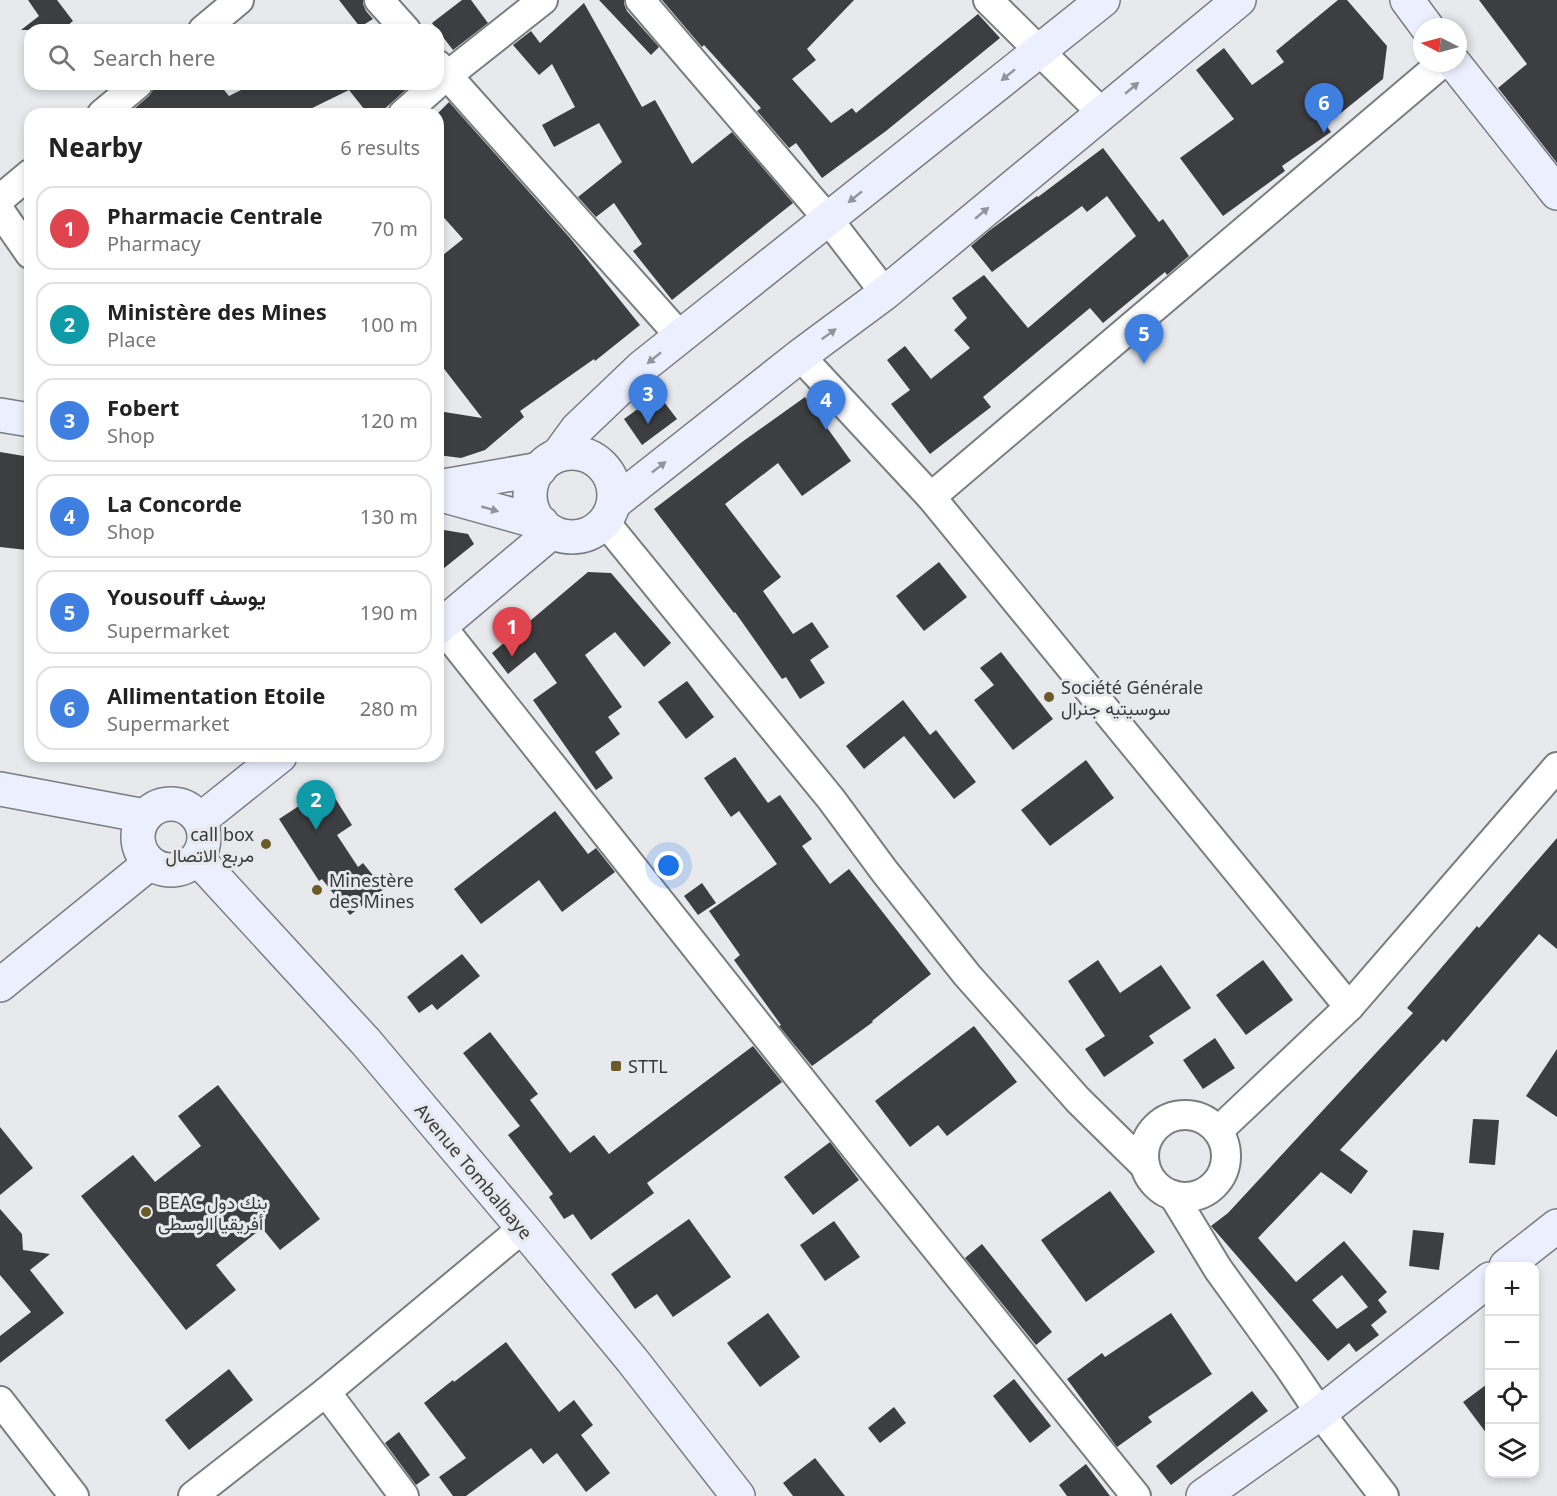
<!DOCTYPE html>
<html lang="en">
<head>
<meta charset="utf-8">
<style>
  body { margin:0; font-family:"Noto Sans",Vazirmatn,sans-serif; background:#f6f6f6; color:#222 }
  .controls { position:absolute; right:18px; bottom:18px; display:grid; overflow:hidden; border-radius:12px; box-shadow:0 3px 9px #0003 }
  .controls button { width:54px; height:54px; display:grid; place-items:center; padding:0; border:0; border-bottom:2px solid #e0e0e0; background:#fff; color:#222; font:30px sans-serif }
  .compass { position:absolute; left:1413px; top:18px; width:54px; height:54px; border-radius:50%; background:#fff; box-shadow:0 3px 9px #0003; rotate:276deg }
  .you { position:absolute; left:669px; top:866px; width:21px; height:21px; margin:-15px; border:4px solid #fff; border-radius:50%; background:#1a73e8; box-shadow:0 0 0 9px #1a73e833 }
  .badge { display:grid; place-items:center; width:39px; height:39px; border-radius:50%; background:#6a5b28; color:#fff; font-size:20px; font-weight:700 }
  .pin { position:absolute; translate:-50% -50px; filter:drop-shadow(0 2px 3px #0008) }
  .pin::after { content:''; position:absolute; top:32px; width:21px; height:18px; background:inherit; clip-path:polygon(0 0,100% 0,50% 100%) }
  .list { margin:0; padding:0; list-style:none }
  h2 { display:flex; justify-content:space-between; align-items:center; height:78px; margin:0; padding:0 24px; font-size:26px }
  h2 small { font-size:20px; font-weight:400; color:#767676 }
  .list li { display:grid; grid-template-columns:39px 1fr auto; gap:18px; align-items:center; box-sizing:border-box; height:84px; margin:0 12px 12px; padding:0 12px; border:2px solid #e0e0e0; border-radius:18px }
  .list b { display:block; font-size:22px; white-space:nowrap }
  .list p { margin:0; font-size:20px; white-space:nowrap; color:#767676 }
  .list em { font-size:20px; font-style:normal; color:#767676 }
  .icon { flex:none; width:33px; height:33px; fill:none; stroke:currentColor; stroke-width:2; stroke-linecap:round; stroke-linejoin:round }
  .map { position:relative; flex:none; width:1557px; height:1496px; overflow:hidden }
  .search { position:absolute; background:#fff; box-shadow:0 3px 9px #0003; left:24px; top:24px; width:420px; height:66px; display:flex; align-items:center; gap:15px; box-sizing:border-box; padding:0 21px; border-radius:18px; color:#767676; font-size:22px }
  .panel { position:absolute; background:#fff; box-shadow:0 3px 9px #0003; left:24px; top:108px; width:420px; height:654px; border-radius:18px }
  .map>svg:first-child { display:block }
  .building { fill:#3d3e41; fill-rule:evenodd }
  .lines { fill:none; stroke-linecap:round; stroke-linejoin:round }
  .street-casing { stroke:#7a7c7f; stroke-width:32 }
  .secondary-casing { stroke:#7a7c7f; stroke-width:36 }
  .street { stroke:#fff; stroke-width:28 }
  .secondary { stroke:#eceffd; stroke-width:33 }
  .oneway { fill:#92949b }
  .poi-dot { fill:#6a5b28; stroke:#e8e9ed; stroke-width:2 }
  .labels { text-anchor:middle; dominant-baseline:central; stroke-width:6; stroke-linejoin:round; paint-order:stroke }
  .poi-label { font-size:18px; fill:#373839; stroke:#e8e9ed; text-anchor:start }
  .street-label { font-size:18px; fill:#373839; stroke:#e8e9ed }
</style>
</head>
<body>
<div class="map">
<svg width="1557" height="1496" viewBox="0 0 1557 1496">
  <rect width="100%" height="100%" fill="#e8e9ed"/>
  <!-- building -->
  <g class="building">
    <polygon points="28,0 57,0 73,21 62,30 21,30 39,16"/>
    <polygon points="339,0 363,0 363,4 366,11 373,19 360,27"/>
    <polygon points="462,0 471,0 488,23 453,50 432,23"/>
    <polygon points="599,0 624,0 624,4 627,11 659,47 651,55"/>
    <polygon points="662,0 854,0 807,49 816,60 792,79 831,123 852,108 856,113 978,14 1000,38 886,131 822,178 796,143 789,148 757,111 761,108 704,45 702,47"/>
    <polygon points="1338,0 1347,0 1387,46 1383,79 1326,125 1331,132 1282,166 1285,171 1223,216 1180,158 1234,119 1196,70 1224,48 1252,85 1284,62 1276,51"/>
    <polygon points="1479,0 1557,0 1557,163 1498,88 1527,64"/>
    <polygon points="584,3 642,107 655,100 692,164 732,132 793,203 672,300 633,251 642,244 614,203 596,217 578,197 622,162 599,123 554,147 542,125 575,107 552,64 539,75 513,45 531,31 540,43"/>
    <polygon points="154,84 219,84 229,96 253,84 412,84 379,114 368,114 349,90 300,114 128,114 149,96 153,90"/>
    <polygon points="449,102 570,238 640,325 595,361 594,359 520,411 524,417 485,450 461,458 438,455 438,411 482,418 438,361 438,259 463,239 438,211 438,113"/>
    <polygon points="1103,148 1159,222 1163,219 1189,256 1167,275 1165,272 1103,323 1090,308 983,397 991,407 930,454 891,404 910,390 887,360 905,346 931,379 970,348 954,330 967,318 952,298 984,275 1028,328 1136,236 1107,196 1087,212 1082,206 992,272 971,246 990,230 1037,196 1038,197"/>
    <polygon points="658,394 677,419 642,445 624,419"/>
    <polygon points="805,397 851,461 802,496 778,463 725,504 781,577 763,591 793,634 812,622 829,647 810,660 825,683 800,699 786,677 782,679 735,612 734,613 654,509 742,442"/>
    <polygon points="0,452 30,457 30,522 27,550 0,547"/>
    <polygon points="438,529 468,534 474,544 438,573"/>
    <polygon points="939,562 967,597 924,631 896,596"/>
    <polygon points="588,572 611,573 671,643 644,667 615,632 585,655 622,707 608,717 620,734 595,752 613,778 596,790 533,700 557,683 535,652 508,674 492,653"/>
    <polygon points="1001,652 1053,719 1013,750 974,700 994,685 980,668"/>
    <polygon points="687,681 714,717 686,739 658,702"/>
    <polygon points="903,700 930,735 936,730 976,782 954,799 904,736 864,769 846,746"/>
    <polygon points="735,757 768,803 780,795 812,839 802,846 830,884 849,869 931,974 872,1021 873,1022 812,1066 779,1026 781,1025 734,960 740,955 709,911 777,864 739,811 731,817 704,778"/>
    <polygon points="1086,760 1114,798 1050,846 1021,810"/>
    <polygon points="328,787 352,825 337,835 358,867 363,863 384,889 350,915 322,879 319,881 279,819"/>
    <polygon points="555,811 588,854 596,848 615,872 562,912 539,880 481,924 454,889"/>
    <path d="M1557,838V949L1539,934L1446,1042L1443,1039L1340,1150L1368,1171L1351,1194L1321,1172L1258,1238L1296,1282L1344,1241L1387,1292L1378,1300L1387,1312L1371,1325L1379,1335L1356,1352L1349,1343L1328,1361L1211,1226L1228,1213L1413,1013L1407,1008L1477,926L1479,928ZM1342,1275L1368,1307L1337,1329L1312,1300Z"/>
    <polygon points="702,883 716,903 698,915 684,896"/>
    <polygon points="462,954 480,976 437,1010 432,1004 419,1013 407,997"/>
    <polygon points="1098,960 1120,993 1161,965 1191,1008 1149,1036 1154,1043 1104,1077 1085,1049 1105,1036 1068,981"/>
    <polygon points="1263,960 1293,1000 1246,1035 1216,995"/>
    <polygon points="974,1026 1017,1082 947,1136 938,1125 910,1147 875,1101"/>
    <polygon points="490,1032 538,1094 530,1100 570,1153 594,1135 609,1154 753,1046 782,1082 647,1183 654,1193 591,1240 573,1214 564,1219 549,1197 553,1194 508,1135 520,1126 463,1053"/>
    <polygon points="1215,1038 1235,1068 1203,1089 1183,1060"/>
    <polygon points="1557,1049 1557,1117 1526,1096"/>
    <polygon points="218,1085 320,1219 280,1250 262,1228 216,1265 236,1290 186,1330 81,1196 133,1155 155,1182 201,1146 178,1116"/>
    <polygon points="1473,1119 1499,1120 1495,1165 1469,1163"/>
    <polygon points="0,1127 33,1168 0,1195"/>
    <polygon points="830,1142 859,1180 813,1215 784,1177"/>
    <polygon points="1110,1191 1155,1252 1086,1302 1041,1240"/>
    <polygon points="0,1209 22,1234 23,1250 50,1254 30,1270 64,1313 0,1363 0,1336 31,1312 0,1275"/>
    <polygon points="689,1219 731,1277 673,1317 657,1294 635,1309 611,1274"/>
    <polygon points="834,1221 860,1257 825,1281 800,1245"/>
    <polygon points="1413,1230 1444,1233 1439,1270 1409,1266"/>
    <polygon points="982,1244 1052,1332 1036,1345 965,1258"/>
    <polygon points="768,1313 800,1357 760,1387 727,1343"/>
    <polygon points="1171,1313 1212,1374 1148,1417 1152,1422 1117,1447 1067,1379 1102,1353 1105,1357"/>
    <polygon points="506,1342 559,1412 574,1400 593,1425 581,1435 610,1473 586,1492 557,1453 543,1464 531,1448 466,1496 453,1496 439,1477 466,1458 424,1403 453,1380 454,1382"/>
    <polygon points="229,1369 253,1400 189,1450 165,1420"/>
    <polygon points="1014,1379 1051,1426 1030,1443 993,1396"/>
    <polygon points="1490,1382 1490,1438 1463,1402"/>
    <polygon points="1252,1391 1268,1411 1171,1485 1156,1466"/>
    <polygon points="894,1407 906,1423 880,1443 868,1428"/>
    <polygon points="399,1432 430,1475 416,1485 385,1443"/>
    <polygon points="815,1458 845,1496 793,1496 783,1483"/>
    <polygon points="1086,1464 1110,1496 1067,1496 1059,1485"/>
  </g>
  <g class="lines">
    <!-- street casing -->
    <g class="street-casing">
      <g id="street">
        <polyline points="379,0 406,30"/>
        <polyline points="640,0 828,219 885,293"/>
        <polyline points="988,0 1102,113"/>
        <polyline points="203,30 239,0"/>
        <polyline points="438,65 680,336"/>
        <polyline points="438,83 543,0"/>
        <polyline points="102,114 138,84"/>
        <polyline points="403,114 437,84"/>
        <polyline points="0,199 30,174"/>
        <polyline points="0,211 30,254"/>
        <polyline points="800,356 931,497 1349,1007"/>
        <polyline points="931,497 1442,63"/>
        <polyline points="605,522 831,799 885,872 967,975 1078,1100 1145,1166"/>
        <polyline points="441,626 865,1160 1136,1496"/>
        <circle cx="1185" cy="1156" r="41"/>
        <polyline points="1218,1131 1349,1007 1557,767"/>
        <polyline points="1173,1195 1218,1269 1289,1367 1320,1413 1384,1496"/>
        <polyline points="326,1392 404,1496"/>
        <polyline points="0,1401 74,1496"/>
        <polyline points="193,1496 326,1392 523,1228"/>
      </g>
    </g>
    <!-- secondary casing -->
    <g class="secondary-casing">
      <g id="secondary">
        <polyline points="1407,0 1427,27"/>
        <polyline points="1454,63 1557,193"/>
        <polyline points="0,415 30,420"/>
        <circle cx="572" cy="495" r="42"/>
        <polyline points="558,455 577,429 642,367 1103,0"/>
        <polyline points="438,487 540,469"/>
        <polyline points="438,494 542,523"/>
        <polyline points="614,503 800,356 885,293 1239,0"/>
        <polyline points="438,628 552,532"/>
        <polyline points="0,789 145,816"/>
        <circle cx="171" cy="837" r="33"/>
        <polyline points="200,820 280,756"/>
        <polyline points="197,858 366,1042 523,1228 632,1360 738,1496"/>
        <polyline points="0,985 150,863"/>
        <polyline points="1506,1266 1557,1226"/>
        <polyline points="1203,1496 1320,1413 1490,1279"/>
      </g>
    </g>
    <!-- street -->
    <use href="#street" class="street"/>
    <!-- secondary -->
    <use href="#secondary" class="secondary"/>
  </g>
  <!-- one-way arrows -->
  <defs><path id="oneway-solid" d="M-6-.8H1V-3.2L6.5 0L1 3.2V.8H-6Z" transform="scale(1.5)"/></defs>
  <g class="oneway">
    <use href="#oneway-solid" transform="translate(1008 75) rotate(141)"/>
    <use href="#oneway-solid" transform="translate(1132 88) rotate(-40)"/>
    <use href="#oneway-solid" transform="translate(855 197) rotate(141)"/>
    <use href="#oneway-solid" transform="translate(982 213) rotate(-40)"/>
    <use href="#oneway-solid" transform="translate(829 334) rotate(-36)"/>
    <use href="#oneway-solid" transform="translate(654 358) rotate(141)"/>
    <use href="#oneway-solid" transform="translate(659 467) rotate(-38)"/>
    <use href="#oneway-solid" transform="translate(490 509) rotate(16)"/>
  </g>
  <!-- markers -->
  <g class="poi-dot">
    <circle cx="1049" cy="697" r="6"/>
    <circle cx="266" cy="844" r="6"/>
    <circle cx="317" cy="890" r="6"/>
    <rect x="610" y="1060" width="12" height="12" rx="3"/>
    <circle cx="146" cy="1212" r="6"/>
  </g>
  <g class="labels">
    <!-- poi labels -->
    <g class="poi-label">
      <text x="1061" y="687">Société Générale<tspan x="1061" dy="21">سوسيتيه جنرال</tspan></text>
      <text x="254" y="834" text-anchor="end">call box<tspan x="254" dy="21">مربع الاتصال</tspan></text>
      <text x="329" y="880">Minestère<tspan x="329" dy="21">des Mines</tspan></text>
      <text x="628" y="1066">STTL</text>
      <text x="158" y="1202">BEAC بنك دول<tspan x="158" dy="21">أفريقيا الوسطى</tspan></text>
    </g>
    <!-- street labels -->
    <g class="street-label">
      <text transform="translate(474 1171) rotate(50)">Avenue Tombalbaye</text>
    </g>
  </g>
</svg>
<div class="controls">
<button>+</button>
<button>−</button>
<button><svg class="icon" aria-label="locate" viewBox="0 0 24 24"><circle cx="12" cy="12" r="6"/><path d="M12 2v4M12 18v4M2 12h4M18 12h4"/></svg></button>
<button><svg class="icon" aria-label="layers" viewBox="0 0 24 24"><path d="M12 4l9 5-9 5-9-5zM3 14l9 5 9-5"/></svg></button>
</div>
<svg class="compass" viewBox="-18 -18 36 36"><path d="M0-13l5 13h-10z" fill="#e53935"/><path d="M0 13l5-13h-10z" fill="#767676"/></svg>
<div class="you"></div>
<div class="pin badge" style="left:512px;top:657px;background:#e0444e">1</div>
<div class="pin badge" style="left:316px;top:830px;background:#0f9aa8">2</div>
<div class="pin badge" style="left:648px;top:424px;background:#3f7fe0">3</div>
<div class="pin badge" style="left:826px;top:430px;background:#3f7fe0">4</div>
<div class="pin badge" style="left:1144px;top:364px;background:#3f7fe0">5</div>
<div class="pin badge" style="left:1324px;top:133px;background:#3f7fe0">6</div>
<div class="search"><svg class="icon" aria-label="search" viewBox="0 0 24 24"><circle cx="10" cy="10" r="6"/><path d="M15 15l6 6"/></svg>Search here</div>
<section class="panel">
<h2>Nearby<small>6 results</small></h2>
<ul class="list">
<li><span class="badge" style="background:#e0444e">1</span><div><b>Pharmacie Centrale</b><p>Pharmacy</p></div><em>70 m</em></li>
<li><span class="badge" style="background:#0f9aa8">2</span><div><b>Ministère des Mines</b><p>Place</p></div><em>100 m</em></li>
<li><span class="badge" style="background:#3f7fe0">3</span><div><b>Fobert</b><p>Shop</p></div><em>120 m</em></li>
<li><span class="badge" style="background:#3f7fe0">4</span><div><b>La Concorde</b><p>Shop</p></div><em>130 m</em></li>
<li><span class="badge" style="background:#3f7fe0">5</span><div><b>Yousouff يوسف</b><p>Supermarket</p></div><em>190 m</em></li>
<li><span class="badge" style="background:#3f7fe0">6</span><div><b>Allimentation Etoile</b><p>Supermarket</p></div><em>280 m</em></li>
</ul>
</section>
</div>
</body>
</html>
